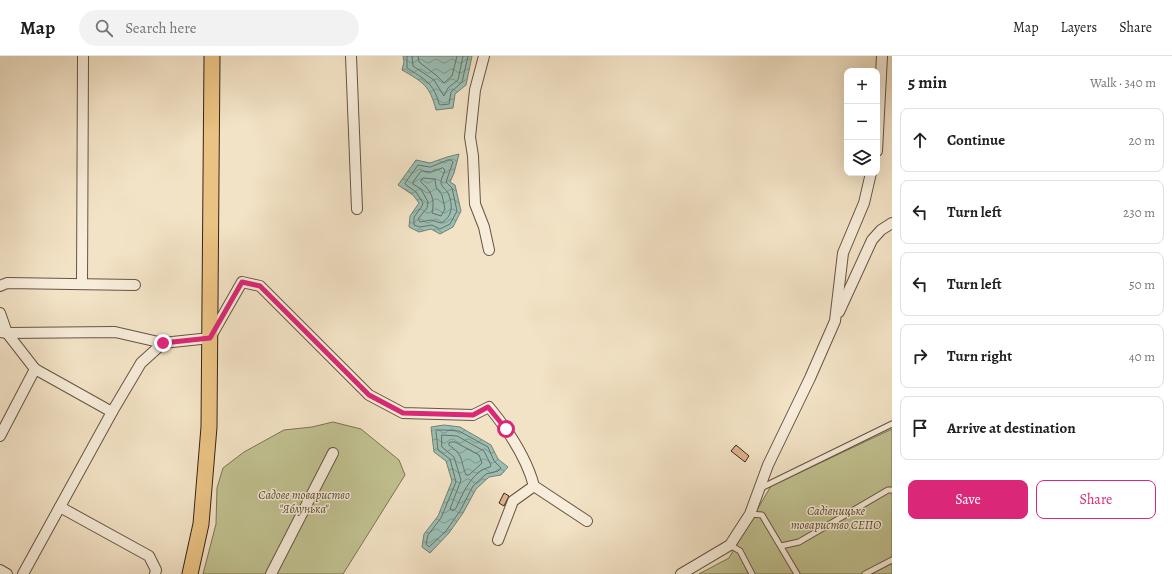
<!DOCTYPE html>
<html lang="en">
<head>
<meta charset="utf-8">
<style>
  body { margin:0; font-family:Alegreya,serif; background:#f2f2f2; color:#202124 }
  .controls { position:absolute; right:12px; top:12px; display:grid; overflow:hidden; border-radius:8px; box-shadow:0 4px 16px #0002 }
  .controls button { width:36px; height:36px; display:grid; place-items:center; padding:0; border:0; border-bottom:1px solid #e0e0e0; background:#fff; color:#202124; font:20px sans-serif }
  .stop { position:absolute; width:12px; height:12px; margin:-9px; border:3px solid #db2777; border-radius:50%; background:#fff }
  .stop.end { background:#db2777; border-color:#fff; box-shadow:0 1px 4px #0008 }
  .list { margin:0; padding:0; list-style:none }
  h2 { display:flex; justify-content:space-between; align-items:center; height:52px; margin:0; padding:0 16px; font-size:17px }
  h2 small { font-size:13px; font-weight:400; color:#757577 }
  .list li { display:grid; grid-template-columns:26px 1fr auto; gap:12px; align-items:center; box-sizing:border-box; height:64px; margin:0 8px 8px; padding:0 8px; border:1px solid #e0e0e0; border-radius:8px }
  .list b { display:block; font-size:15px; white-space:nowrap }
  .list em { font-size:13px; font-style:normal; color:#757577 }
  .actions { display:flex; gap:8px; padding:12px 16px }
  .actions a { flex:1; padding:9px 0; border:1px solid #db2777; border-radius:8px; text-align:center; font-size:14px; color:#db2777 }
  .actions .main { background:#db2777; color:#fff }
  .icon { flex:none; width:22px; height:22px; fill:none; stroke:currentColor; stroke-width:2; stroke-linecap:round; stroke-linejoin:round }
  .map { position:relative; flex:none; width:892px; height:518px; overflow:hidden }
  header { display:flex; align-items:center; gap:24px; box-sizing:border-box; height:56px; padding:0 20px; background:#fff; border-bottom:1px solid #e0e0e0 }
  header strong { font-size:19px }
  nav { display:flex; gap:22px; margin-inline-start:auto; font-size:14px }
  .search { width:280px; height:36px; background:#f2f2f2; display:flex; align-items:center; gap:10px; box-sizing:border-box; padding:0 14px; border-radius:22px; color:#757577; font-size:15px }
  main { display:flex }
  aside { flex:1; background:#fff }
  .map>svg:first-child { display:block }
  .garden { fill:#c1c291; stroke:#7c7355 }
  .water { fill:url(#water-waves); stroke:#738075 }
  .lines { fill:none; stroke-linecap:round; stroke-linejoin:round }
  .shore { stroke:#697166; stroke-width:1 }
  .building { fill:#e2b38e; stroke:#372419 }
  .lane-casing { stroke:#665444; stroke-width:7 }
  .street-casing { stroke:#665444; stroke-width:12 }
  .primary-casing { stroke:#372419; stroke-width:17 }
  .lane { stroke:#f7edda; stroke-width:5 }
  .street { stroke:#f7edda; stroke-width:10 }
  .primary { stroke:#eac283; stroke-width:15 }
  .route { stroke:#db2777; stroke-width:5 }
  .labels { text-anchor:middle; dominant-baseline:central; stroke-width:3; stroke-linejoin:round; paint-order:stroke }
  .park-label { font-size:12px; font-style:italic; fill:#5a4c37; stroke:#f7edda }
</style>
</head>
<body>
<header>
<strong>Map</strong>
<div class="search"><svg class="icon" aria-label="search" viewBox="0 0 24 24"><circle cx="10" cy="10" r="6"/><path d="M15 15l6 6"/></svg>Search here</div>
<nav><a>Map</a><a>Layers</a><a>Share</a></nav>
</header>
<main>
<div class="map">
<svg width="892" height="518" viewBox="0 0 892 518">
  <defs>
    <pattern id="water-waves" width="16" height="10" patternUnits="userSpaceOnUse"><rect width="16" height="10" fill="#9bbeb3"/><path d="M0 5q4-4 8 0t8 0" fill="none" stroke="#7f9a91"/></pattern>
  </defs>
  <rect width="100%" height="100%" fill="#f3e3c6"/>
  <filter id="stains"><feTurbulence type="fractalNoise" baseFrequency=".005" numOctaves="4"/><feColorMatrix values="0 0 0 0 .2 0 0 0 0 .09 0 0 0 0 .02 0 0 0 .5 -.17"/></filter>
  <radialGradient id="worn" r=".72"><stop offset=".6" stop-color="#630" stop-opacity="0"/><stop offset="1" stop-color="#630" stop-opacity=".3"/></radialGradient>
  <!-- garden -->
  <g class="garden">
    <polygon points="333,366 361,373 399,404 405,419 343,518 203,518 216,468 217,432 223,412 244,396 284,374 312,371"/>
    <polygon points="892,373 892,518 699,518 729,502 771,430"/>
  </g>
  <!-- water -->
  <g class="water">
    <path d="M403,0H472L466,29L455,38L453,52L436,54C430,30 423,26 402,14L404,6Z"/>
    <polygon points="459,98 454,117 450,126 455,129 461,155 453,171 440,178 431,173 419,176 409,171 410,160 419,147 413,139 398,129 416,104 430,107 447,101"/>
    <polygon points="444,369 460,371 491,389 498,403 508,411 501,419 489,421 476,433 463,457 449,477 430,497 422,491 424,478 438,460 452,425 446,405 434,396 431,371"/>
  </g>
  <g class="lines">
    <!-- shore -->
    <g class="shore">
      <path d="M407,0V12C424,23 434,27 439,48L441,49L449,48L451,36L462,26L468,0"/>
      <polyline points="412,0 413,10 434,24 444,40 448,32 458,24 463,0"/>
      <polyline points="418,0 419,6 436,19 444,27 452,20 457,0"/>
      <polygon points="448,104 451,104 453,106 446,126 452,132 457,155 450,168 440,173 432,169 420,171 414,169 414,161 422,150 423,147 416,136 406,129 405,127 418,109 430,111"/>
      <path d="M443,112L445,114C444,118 441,122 441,126C441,131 446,133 448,137C453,148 453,161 441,167L431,164L420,166L418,163L427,152L428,146L421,133L413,128V126L421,115L431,116Z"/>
      <path d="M423,122L435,123L436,131L442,139L445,153L441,160L432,157C435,143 432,136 421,126Z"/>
      <polygon points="437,374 444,374 459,375 488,391 494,405 501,412 498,415 486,418 473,430 460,455 446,475 429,491 426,488 428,479 441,462 456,426 450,403 438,394 436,376"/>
      <path d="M442,379L457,380L484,395L491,409L490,411C472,415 463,437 456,452L453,455L450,453L461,424L454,401L442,391Z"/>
      <path d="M450,386H455L479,399L482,407L469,419H466C460,404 464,399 449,389Z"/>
    </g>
  </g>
  <!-- building -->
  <g class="building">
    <polygon points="736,389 749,400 745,406 731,395"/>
    <polygon points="504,437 509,440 504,450 499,447"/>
  </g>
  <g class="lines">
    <!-- lane casing -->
    <g class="lane-casing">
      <g id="lane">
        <polyline points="761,432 892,368"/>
        <polyline points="750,458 762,459 797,518"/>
        <polyline points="730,489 740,495 752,518"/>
        <polyline points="781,490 799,486 888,434 892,434"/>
        <polyline points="865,518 892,504"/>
      </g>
    </g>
    <!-- street casing -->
    <g class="street-casing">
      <g id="street">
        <polyline points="351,0 357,153"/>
        <polyline points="484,0 475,34 470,81 473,100 475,148 484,171 489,194"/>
        <polyline points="877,95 882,0"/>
        <polyline points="82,228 83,0"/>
        <polyline points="0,230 7,227 135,229"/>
        <polyline points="839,256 872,184 881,174 892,167"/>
        <polyline points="0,257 7,277 35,313 112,356 141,307 163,287"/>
        <path d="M0,276L7,277L115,276L163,287L210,282L242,226L260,230L369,339L403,357L473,359L489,351C508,374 526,400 534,430L587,465"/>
        <polyline points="0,380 35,313"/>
        <polyline points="60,451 149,500 156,514 155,518"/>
        <polyline points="498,484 513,445 534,430"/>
        <polyline points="0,514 7,518"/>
        <polyline points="23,518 112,356"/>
        <polyline points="271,518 333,397"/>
        <polyline points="681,518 730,489 750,458 768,409 810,322 835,265 843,197 864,147 871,117"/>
      </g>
    </g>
    <!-- primary casing -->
    <g class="primary-casing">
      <polyline id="primary" points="190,518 201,468 209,371 212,0"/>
    </g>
    <!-- lane -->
    <use href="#lane" class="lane"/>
    <!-- street -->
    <use href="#street" class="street"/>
    <!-- primary -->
    <use href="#primary" class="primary"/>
  </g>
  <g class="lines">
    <!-- route -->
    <polyline class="route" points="163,287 210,282 242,226 260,230 369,339 403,357 473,359 488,351 506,373"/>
  </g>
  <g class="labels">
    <!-- park labels -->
    <g class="park-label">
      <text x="304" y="439">Садове товариство<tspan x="304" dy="14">"Яблунька"</tspan></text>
      <text x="836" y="455">Садівницьке<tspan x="836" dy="14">товариство СЕПО</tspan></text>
    </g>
  </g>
  <rect width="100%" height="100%" filter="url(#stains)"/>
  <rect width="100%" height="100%" fill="url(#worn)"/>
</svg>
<div class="controls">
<button>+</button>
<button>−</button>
<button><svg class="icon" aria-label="layers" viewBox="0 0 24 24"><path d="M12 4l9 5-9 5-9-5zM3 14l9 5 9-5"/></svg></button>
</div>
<div class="stop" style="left:506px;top:373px"></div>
<div class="stop end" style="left:163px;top:287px"></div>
</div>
<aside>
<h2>5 min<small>Walk · 340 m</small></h2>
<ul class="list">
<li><svg class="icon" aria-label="ahead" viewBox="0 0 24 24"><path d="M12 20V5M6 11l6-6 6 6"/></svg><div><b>Continue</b></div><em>20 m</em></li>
<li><svg class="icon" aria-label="left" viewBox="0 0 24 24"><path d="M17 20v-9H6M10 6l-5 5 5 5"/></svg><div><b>Turn left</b></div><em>230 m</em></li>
<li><svg class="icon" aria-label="left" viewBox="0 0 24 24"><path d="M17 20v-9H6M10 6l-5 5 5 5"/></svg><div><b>Turn left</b></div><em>50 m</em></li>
<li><svg class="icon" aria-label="right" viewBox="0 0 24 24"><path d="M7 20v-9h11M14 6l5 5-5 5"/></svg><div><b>Turn right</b></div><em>40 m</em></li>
<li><svg class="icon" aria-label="arrive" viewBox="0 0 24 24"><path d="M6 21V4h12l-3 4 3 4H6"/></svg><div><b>Arrive at destination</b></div></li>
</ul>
<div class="actions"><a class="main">Save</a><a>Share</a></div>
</aside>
</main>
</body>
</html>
